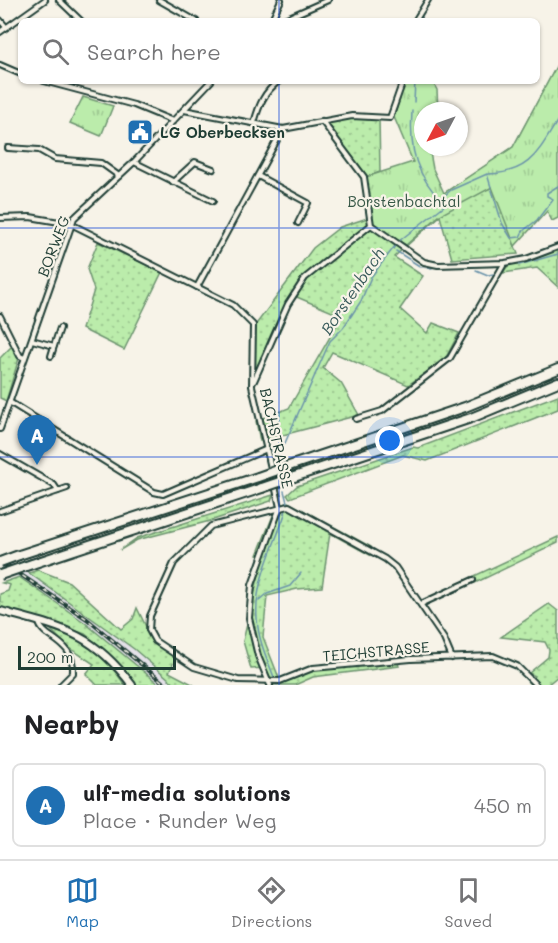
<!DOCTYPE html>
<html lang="en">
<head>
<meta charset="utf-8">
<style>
  body { margin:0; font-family:Mali,sans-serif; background:#f2f2f2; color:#202124 }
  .compass { position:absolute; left:414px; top:102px; width:54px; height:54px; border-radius:50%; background:#fff; box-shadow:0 2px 4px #0004; rotate:229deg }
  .scale { position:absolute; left:18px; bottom:15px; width:158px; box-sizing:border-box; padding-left:6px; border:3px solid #1f3d34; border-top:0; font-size:16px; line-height:21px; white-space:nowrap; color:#1f3d34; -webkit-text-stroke:4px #f7f3e8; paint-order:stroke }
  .you { position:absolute; left:390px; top:441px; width:21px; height:21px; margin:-15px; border:4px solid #fff; border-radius:50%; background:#1a73e8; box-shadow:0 0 0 9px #1a73e833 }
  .badge { display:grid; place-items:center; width:39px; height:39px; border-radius:50%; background:#1f6fb2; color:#fff; font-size:20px; font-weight:700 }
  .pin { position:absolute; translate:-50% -50px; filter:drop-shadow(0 2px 3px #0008) }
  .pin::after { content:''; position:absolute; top:32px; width:21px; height:18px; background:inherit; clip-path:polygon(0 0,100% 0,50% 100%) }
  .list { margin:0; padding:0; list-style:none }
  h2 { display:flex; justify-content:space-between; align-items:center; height:78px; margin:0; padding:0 24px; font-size:26px }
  h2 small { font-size:20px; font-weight:400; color:#757577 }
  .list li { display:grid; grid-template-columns:39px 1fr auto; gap:18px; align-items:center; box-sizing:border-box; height:84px; margin:0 12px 12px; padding:0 12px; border:2px solid #e0e0e0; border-radius:9px }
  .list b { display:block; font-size:22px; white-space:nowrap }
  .list p { margin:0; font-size:20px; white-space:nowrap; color:#757577 }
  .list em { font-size:20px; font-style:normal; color:#757577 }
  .icon { flex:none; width:33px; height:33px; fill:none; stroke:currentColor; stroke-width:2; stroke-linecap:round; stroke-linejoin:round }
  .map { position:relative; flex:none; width:558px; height:685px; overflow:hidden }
  .search { position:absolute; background:#fff; box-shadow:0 2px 4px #0004; left:18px; right:18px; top:18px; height:66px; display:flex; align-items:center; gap:15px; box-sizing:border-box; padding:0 21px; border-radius:9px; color:#757577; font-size:22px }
  .sheet { height:174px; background:#fff }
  nav { display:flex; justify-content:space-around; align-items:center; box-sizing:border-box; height:84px; border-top:2px solid #e0e0e0; background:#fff; font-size:16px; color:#757577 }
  nav a { display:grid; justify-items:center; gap:3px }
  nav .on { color:#1f6fb2 }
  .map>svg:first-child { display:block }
  .built { fill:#e4e1e8 }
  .grass { fill:url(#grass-dots); stroke:#6d9470; stroke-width:1.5 }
  .park { fill:url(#park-tufts); stroke:#6d9470; stroke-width:1.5 }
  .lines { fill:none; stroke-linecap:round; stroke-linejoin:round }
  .stream { stroke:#6a93aa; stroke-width:1.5 }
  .street-casing { stroke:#1f3d34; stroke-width:8 }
  .secondary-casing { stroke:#1f3d34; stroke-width:10 }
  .highway-casing { stroke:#1f3d34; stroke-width:12 }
  .street { stroke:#f7f3e8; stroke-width:4 }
  .secondary { stroke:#f7f3e8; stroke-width:6 }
  .highway { stroke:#f7f3e8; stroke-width:8 }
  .rail-casing { stroke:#1f3d34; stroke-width:4 }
  .rail { stroke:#f7f3e8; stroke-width:1.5; stroke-dasharray:4.5; stroke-linecap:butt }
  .highway-bridge-casing { stroke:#1f3d34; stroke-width:12; stroke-linecap:butt }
  .highway-bridge { stroke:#f7f3e8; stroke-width:8 }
  .grid { fill:none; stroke:#1d4ed8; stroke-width:1.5; stroke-opacity:0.55 }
  .labels { text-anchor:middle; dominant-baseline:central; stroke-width:4.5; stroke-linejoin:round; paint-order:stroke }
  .poi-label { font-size:15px; font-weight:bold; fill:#1f3d34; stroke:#f7f3e8; text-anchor:start }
  .park-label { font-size:15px; fill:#365746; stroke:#f7f3e8 }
  .street-label { font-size:15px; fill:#1f3d34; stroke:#f7f3e8 }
  .water-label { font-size:16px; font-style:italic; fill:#385a5b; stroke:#f7f3e8 }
</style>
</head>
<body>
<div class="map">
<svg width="558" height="685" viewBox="0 0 558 685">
  <defs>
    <pattern id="grass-dots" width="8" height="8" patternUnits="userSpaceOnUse" patternTransform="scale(1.5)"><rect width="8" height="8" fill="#bbecab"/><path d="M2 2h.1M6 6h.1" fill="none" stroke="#a0cb94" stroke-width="1.8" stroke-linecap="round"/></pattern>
    <pattern id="park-tufts" width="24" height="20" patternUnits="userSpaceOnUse" patternTransform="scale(1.5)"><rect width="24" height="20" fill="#bbecab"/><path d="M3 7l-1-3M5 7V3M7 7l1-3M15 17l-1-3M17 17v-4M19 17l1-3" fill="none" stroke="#a0cb94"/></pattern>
  </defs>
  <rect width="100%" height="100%" fill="#f7f3e8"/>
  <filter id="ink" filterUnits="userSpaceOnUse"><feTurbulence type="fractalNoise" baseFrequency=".0167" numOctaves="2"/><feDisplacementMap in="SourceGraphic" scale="12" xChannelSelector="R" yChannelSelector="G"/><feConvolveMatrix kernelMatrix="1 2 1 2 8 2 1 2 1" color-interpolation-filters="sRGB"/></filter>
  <g filter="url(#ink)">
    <!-- built -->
    <polygon class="built" points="0,556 29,573 134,649 176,685 160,685 84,622 0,566"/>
    <!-- grass -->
    <g class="grass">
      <polygon points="558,63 511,236 518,254 452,259 440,216 394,257 423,276 400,309 427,333 433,323 459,333 445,359 408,385 332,352 323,368 341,383 359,415 260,441 256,421 289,408 342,316 292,295 286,302 253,381 254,327 313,248 340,227 444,193 513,147"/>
      <polygon points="353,116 379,118 380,172 366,177 327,122"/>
      <polygon points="98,242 162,272 124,350 82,329 94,290 87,269"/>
      <polygon points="558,249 558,287 537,268 503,273 508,265 529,261"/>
      <polygon points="12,346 19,358 6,401 0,398 0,358"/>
      <polygon points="558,395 558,409 427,461 403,455 290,498 287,495 297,486 413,447 418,448"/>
      <polygon points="273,495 271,501 210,521 137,540 120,550 137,538"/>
      <polygon points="288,502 371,547 370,555 330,533 322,587 297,589 267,596 263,637 281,683 313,666 398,663 399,666 313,677 295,685 272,685 265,668 251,669 243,641 263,557 257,555 274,513 272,510"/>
      <polygon points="558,537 558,543 475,583 472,577"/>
      <polygon points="38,570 69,582 121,629 133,619 137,608 153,641 176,658 169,672 194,685 176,685 134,649 29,573"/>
      <polygon points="19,577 84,622 160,685 135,685 108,653 85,634 0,606 0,594 8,591 10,585 2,583"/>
      <polygon points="549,604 558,611 558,676 547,685 531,685 528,682 535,676 529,673 548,657 549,650 545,642 501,637"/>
      <path d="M50,629C81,638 107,658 125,685H97L86,674L94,664L68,647Z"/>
    </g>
    <!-- park -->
    <g class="park">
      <polygon points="558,63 558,218 552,221 547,211 515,246 492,187 440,215 406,245 372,225 366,177 413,162 394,117 405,81 432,81 437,90 438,111 423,111 423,147 429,147 433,169 444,193 513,147"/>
      <polygon points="83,97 113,106 101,136 70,123"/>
    </g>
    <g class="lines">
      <!-- stream -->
      <g class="stream">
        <polyline points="421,21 422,14"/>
        <polyline points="414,102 415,81"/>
        <path d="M412,111C409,151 416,175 444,204"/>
        <path d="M488,174C530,173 538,152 558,120"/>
        <polyline points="396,251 421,267 432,268"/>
        <polyline points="519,265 558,254"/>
        <polyline points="476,270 488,275 494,274"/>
        <polyline points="271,457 271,452 285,443 330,341 343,328 361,301 371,277 399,241 445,205 444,196 451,190 487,174 502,223 511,238 520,237 523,231 537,220 553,199 547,196 547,193 558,186"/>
        <polyline points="259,601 267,594 290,586 301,573"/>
        <path d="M277,685C269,663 258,642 257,618C254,583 274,547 285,514L287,502L284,491"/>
      </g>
      <!-- street casing -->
      <g class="street-casing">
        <g id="street">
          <polyline points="59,0 81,21"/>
          <polyline points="159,0 196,21"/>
          <polyline points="0,20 6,27"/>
          <polyline points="271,21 281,0"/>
          <polyline points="280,21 328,0"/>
          <polyline points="415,21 428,0"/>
          <polyline points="0,32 45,0"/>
          <polyline points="0,65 21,74"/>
          <polyline points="44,81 134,105 173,121"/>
          <polyline points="184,110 283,129 352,116 390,118 403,81"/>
          <polyline points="322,121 364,177 371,225 424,262 438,265 505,263 526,259 558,247"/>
          <path d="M254,123C259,105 264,92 279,81"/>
          <polyline points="8,148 39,150 55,159 101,163 119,176"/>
          <polyline points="134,162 213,201"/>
          <polyline points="258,176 308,203 298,223"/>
          <polyline points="173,182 195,162 213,169"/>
          <polyline points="0,218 30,217 71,224 233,305 253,325 252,386 280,507 252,585 249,618 258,656 270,685"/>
          <polyline points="197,287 283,129"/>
          <polyline points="0,316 20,356 24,358"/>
          <polyline points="32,340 54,346 51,356"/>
          <polyline points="54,346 60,328"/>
          <polyline points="254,381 288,304 305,278 371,225"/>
          <polyline points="11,403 154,492 163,494 267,449"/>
          <polyline points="356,419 382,411 450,358 504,264"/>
          <polyline points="0,429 74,218 134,162 211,81"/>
          <polyline points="0,454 54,485 58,491"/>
          <polyline points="0,511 67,488"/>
          <polyline points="421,604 473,580"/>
          <path d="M39,622C42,640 75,639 73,673L61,685"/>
          <polyline points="452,658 444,639 395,567 385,559 289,506 211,526 174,563 150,616 149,630 155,641 194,667 238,680 280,681 313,668 411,659 493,656 517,666 536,685"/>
        </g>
      </g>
      <!-- secondary casing -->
      <g class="secondary-casing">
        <path id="secondary" d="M0,611C61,627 92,632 132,685"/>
      </g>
      <!-- highway casing -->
      <g class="highway-casing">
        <g id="highway">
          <polyline points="289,466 465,407 558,369"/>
          <polyline points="294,477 471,418 558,382"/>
          <polyline points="19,555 258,477"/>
          <polyline points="32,564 262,488"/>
        </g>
      </g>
      <!-- street -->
      <use href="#street" class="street"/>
      <!-- secondary -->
      <use href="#secondary" class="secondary"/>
      <!-- highway -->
      <use href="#highway" class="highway"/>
      <!-- rail casing -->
      <g class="rail-casing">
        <polyline id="rail" points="0,561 87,619 166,685"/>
      </g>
      <!-- rail -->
      <use href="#rail" class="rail"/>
      <!-- highway-bridge casing -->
      <g class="highway-bridge-casing">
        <g id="highway-bridge">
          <polyline points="258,477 289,466"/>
          <polyline points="262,488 294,477"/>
          <polyline points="0,562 19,555"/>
          <polyline points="0,575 32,564"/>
        </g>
      </g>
      <!-- highway-bridge -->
      <use href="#highway-bridge" class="highway-bridge"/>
    </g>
  </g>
  <!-- grid -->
  <path class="grid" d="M279,0V21M279,81V685M0,228H558M0,457H558"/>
  <!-- icons -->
  <defs>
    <g id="civic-square" transform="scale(1.35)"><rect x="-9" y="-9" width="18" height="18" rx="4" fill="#1f6fb2" stroke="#f7f3e8"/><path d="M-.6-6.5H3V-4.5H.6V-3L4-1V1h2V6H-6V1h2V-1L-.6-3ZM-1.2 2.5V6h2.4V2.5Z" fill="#fff"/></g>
  </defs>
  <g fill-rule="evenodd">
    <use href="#civic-square" x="140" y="132"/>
  </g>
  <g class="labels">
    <!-- poi labels -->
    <g class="poi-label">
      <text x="160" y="132">LG Oberbecksen</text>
    </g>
    <!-- park labels -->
    <g class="park-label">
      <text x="404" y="201">Borstenbachtal</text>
    </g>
    <!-- street labels -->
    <g class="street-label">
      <text transform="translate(53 246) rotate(-69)">BORWEG</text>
      <text transform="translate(277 438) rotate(77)">BACHSTRASSE</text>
      <text transform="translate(376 651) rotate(-5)">TEICHSTRASSE</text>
    </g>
    <!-- water labels -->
    <g class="water-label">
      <text transform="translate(352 291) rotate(-56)">Borstenbach</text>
    </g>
  </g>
</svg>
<svg class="compass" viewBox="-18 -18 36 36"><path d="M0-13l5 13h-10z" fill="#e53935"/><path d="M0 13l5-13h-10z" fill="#757577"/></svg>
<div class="scale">200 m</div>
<div class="you"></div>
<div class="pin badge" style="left:37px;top:465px">A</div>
<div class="search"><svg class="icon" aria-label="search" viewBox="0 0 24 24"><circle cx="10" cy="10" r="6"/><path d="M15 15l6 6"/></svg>Search here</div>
</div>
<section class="sheet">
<h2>Nearby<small></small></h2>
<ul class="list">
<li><span class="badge">A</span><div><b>ulf-media solutions</b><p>Place · Runder Weg</p></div><em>450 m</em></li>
</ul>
</section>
<nav>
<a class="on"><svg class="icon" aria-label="map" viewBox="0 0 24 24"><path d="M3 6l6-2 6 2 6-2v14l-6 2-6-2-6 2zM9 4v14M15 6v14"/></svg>Map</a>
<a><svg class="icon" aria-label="directions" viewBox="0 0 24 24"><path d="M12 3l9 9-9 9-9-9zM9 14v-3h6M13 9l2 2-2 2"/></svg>Directions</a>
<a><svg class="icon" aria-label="saved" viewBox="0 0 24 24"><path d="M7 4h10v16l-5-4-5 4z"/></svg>Saved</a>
</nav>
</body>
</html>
